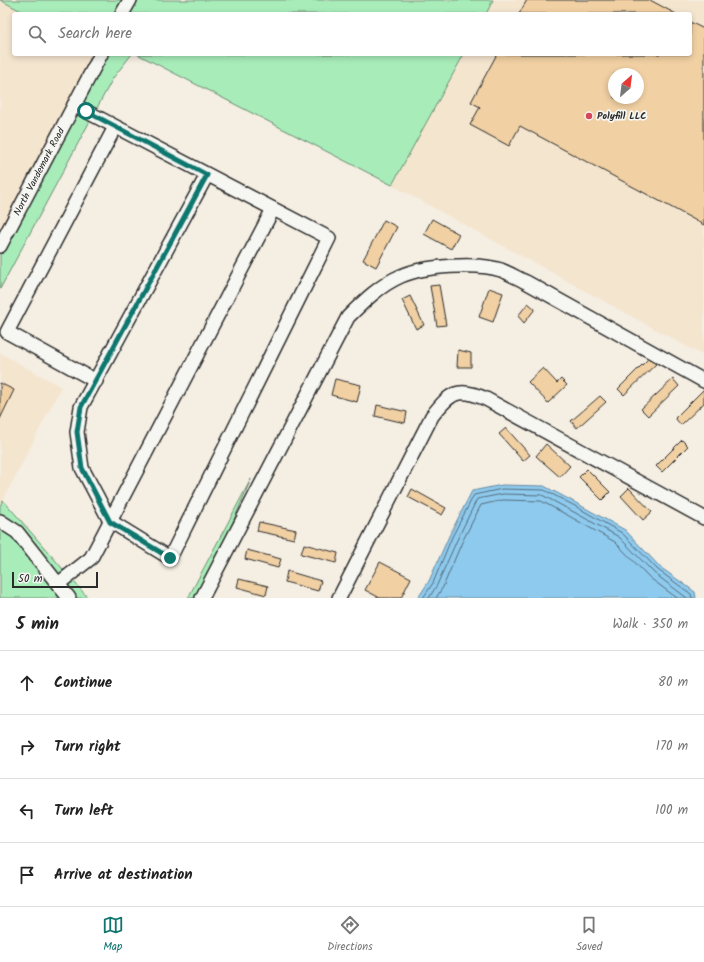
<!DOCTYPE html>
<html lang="en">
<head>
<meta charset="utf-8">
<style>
  body { margin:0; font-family:Kalam,sans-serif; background:#f2f2f2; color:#222 }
  .compass { position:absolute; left:608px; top:68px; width:36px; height:36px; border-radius:50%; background:#fff; box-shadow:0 2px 6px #0003; rotate:28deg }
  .scale { position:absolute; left:12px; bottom:10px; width:86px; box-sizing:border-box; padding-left:4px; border:2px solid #2b2b2b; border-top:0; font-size:11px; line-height:14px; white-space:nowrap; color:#2b2b2b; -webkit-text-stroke:3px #f6f6f2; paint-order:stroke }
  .stop { position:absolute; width:12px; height:12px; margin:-9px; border:3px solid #0f766e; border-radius:50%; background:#fff }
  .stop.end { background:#0f766e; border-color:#fff; box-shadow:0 1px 4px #0008 }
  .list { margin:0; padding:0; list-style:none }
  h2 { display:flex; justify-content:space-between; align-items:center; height:52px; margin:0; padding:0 16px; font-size:17px }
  h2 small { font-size:13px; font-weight:400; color:#767676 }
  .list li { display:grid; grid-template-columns:26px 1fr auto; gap:12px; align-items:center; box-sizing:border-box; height:64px; padding:0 16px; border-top:1px solid #e0e0e0 }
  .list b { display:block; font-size:15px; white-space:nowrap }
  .list em { font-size:13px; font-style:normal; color:#767676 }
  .icon { flex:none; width:22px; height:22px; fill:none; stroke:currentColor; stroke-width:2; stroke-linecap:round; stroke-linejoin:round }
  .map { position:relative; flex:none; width:704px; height:598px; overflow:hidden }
  .search { position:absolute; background:#fff; box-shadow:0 2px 6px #0003; left:12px; right:12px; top:12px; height:44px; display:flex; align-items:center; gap:10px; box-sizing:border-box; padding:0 14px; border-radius:4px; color:#767676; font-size:15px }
  .sheet { height:308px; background:#fff }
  nav { display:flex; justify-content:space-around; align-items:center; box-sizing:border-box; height:56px; border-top:1px solid #e0e0e0; background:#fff; font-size:11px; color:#767676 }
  nav a { display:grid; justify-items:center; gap:2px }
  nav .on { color:#0f766e }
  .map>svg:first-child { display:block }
  .built { fill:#f4e5cf; fill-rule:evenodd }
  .green { fill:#a8edb9; stroke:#6a8c72 }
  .water { fill:#8ecaee; stroke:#668aa0 }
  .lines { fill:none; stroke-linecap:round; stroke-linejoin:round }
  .shore { stroke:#536b79; stroke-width:1 }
  .building { fill:#f1d0a3; stroke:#2b2b2b; fill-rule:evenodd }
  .minor-casing { stroke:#2b2b2b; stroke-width:16 }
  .minor { stroke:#f6f6f2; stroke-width:13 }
  .route { stroke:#0f766e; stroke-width:5 }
  .poi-dot { fill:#d1495b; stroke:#f6f6f2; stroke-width:1.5 }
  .labels { text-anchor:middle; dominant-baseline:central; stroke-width:3.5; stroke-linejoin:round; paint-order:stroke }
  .poi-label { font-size:10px; font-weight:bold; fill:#2b2b2b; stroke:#f6f6f2; text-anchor:start }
  .street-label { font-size:10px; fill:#2b2b2b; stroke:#f6f6f2 }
</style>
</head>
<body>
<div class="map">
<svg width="704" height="598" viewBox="0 0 704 598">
  <rect width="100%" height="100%" fill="#f5eee2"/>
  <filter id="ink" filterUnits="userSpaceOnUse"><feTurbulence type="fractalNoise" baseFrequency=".025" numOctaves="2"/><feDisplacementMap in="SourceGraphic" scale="8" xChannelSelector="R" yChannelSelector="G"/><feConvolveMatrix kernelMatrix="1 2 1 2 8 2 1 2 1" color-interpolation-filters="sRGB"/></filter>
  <g filter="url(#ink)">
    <!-- built -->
    <g class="built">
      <polygon points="0,0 27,14 14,14 14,54 101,54 0,246"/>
      <path d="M493,0H704V356L392,185L464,54H690V14H486ZM614,74H638V98H614Z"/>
      <polygon points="0,353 61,387 0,506"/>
    </g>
    <!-- green -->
    <g class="green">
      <polygon points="0,0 493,0 486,14 27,14"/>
      <polygon points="101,54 132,54 113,78 0,289 0,246"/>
      <polygon points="137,54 464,54 392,185"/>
      <polygon points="251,479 201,598 188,598"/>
      <polygon points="3,500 88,598 0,598 0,506"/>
    </g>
    <!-- water -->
    <polygon class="water" points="502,485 544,486 576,503 625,530 660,567 695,592 696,598 418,598 429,581 449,536 472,491"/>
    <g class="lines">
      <!-- shore -->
      <g class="shore">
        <polyline points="423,598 433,583 452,537 474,495 502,489 544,490 575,506 622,533 658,570 691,594 692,598"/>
        <polyline points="429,598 437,585 457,540 477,499 503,494 542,495 572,511 619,537 654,573 687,598"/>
        <polyline points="436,598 443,587 462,542 481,505 503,500 541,501 569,516 615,542 650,578 677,598"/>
      </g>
    </g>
    <!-- building -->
    <g class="building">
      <polygon points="527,0 650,0 676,14 519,14"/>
      <path d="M690,22L704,29V225L520,126L509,146L470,125L480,107L471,102L497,54H690ZM614,74H638V98H614Z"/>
      <polygon points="432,219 459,234 451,249 424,234"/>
      <polygon points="384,220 397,227 376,267 363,260"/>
      <polygon points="439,285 446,325 437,326 430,286"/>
      <polygon points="489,288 503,293 493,322 479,317"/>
      <polygon points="410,296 424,325 416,329 402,300"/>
      <polygon points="528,303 535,309 524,323 518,316"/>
      <polygon points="458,350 471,353 471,367 457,367"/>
      <polygon points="648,359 656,364 624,395 618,389"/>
      <polygon points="543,368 557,383 561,379 567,385 548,403 528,382"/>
      <polygon points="335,379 361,385 357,402 331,395"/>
      <polygon points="673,379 679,386 648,416 641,409"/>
      <polygon points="0,383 14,390 0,419"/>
      <polygon points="704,389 704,403 681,425 675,418"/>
      <polygon points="600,396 606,402 577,428 571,421"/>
      <polygon points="377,405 407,412 405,423 375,416"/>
      <polygon points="506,428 530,455 523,461 499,434"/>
      <polygon points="682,440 688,446 662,472 656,466"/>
      <polygon points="546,444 570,466 560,477 536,456"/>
      <polygon points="587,469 610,492 602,500 579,477"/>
      <polygon points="629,488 652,512 643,520 621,496"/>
      <polygon points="412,489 446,508 442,515 408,497"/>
      <polygon points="259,522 296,530 294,539 257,531"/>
      <polygon points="304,544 338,553 336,563 301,554"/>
      <polygon points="247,550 281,559 278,568 245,559"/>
      <polygon points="380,562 411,578 401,598 380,598 365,590"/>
      <polygon points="287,571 321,581 318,591 285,582"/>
      <polygon points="239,579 268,586 266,595 237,587"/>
    </g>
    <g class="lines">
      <!-- minor casing -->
      <g class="minor-casing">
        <g id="minor">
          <polyline points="122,14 130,0"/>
          <polyline points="74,105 329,238 170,558 110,521 82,468 77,432 81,407 207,175"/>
          <path id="s1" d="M0,246L101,54"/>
          <polyline points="96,381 7,332 115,127"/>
          <polyline points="0,521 17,532 69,598"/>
          <polyline points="58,584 91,558 273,209"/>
          <path d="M202,598L348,317C363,302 380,285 401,276C423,266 478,262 501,270C509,273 517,278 526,282L704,381"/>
          <path d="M339,598L432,416C450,393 458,386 486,399L704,518"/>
        </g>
      </g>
      <!-- minor -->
      <use href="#minor" class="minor"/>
    </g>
  </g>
  <g class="lines" filter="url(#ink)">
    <!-- route -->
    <polyline class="route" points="86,111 207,175 81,407 77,432 82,468 110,522 170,558"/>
  </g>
  <!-- markers -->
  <circle class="poi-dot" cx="589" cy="116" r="4"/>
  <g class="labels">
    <!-- poi labels -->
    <g class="poi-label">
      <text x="597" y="116">Polyfill LLC</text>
    </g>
    <!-- street labels -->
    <g class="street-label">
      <text stroke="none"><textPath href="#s1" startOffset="84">North Vandemark Road</textPath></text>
    </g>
  </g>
</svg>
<svg class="compass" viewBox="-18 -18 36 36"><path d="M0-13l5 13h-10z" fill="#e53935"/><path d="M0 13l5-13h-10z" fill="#767676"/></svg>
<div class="scale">50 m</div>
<div class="stop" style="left:86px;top:111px"></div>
<div class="stop end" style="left:170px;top:558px"></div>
<div class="search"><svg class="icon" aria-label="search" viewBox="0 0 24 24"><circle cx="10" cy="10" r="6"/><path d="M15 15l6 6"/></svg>Search here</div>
</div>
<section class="sheet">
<h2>5 min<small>Walk · 350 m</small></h2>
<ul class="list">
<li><svg class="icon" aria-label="ahead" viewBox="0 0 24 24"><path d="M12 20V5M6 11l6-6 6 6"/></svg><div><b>Continue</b></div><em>80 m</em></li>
<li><svg class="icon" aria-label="right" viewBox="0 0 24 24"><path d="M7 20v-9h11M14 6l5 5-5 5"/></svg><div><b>Turn right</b></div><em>170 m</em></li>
<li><svg class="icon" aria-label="left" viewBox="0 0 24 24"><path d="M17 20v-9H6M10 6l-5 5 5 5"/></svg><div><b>Turn left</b></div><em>100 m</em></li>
<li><svg class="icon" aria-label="arrive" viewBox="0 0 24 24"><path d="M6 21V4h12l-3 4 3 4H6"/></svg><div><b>Arrive at destination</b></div></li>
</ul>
</section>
<nav>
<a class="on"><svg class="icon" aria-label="map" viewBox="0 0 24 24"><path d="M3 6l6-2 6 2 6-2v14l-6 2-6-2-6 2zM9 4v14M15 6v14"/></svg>Map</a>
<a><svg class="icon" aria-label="directions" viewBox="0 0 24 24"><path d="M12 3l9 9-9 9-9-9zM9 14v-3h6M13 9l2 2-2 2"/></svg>Directions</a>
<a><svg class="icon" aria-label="saved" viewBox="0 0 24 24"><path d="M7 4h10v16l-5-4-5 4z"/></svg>Saved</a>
</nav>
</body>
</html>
